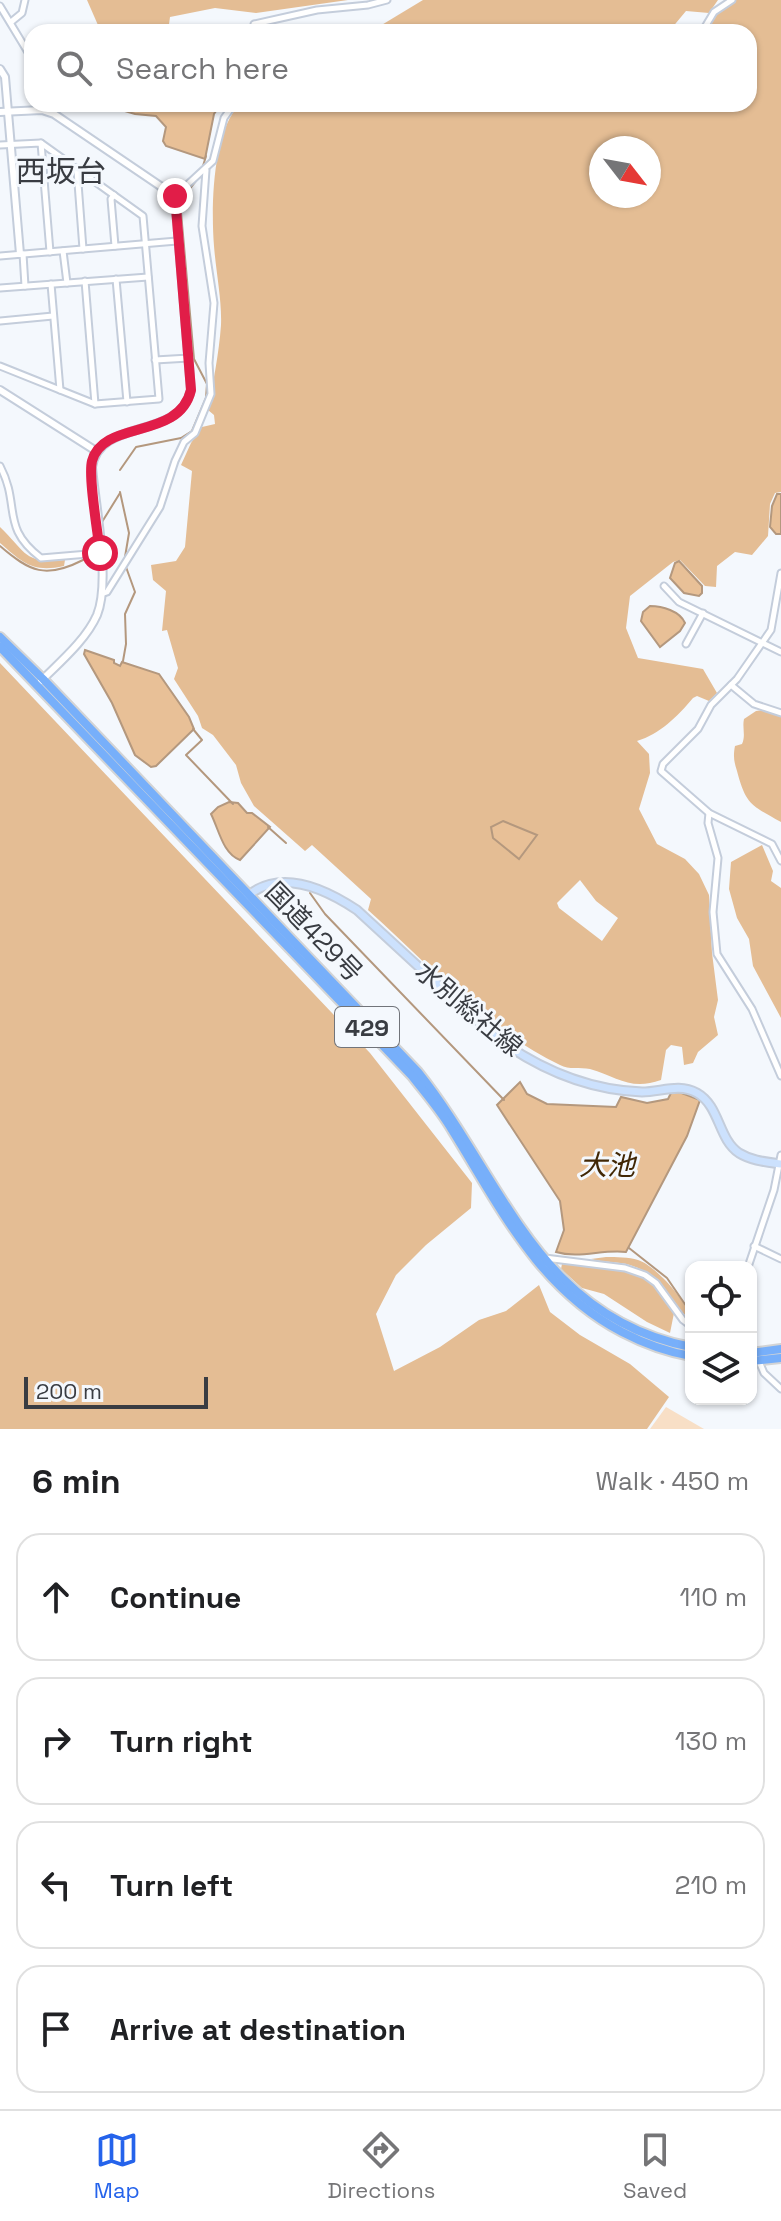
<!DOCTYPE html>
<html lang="en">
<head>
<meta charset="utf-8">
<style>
  body { margin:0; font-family:"Space Grotesk","Noto Sans JP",sans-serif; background:#f6f6f6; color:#202124 }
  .controls { position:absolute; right:24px; bottom:24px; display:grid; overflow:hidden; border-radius:16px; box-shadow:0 2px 6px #0004 }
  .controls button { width:72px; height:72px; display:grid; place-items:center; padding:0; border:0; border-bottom:2px solid #e0e0e0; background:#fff; color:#202124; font:40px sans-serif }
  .compass { position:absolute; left:589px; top:136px; width:72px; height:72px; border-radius:50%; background:#fff; box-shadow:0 2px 6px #0004; rotate:121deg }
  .scale { position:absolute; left:24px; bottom:20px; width:184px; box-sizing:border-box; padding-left:8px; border:4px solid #393c42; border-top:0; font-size:22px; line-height:28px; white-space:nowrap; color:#393c42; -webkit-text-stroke:6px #f4f8fd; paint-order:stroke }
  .stop { position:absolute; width:24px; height:24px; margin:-18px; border:6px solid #e11d48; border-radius:50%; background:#fff }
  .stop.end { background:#e11d48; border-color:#fff; box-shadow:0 2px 8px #0008 }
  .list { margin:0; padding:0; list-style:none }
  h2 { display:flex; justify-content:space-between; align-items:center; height:104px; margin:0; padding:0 32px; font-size:34px }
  h2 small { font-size:26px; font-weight:400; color:#757577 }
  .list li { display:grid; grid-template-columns:52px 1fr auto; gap:24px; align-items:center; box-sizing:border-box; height:128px; margin:0 16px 16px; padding:0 16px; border:2px solid #e0e0e0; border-radius:24px }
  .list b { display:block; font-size:30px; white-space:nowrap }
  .list em { font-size:26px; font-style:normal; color:#757577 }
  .icon { flex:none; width:44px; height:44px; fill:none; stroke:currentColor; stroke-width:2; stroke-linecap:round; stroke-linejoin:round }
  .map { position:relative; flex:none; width:781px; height:1429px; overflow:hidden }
  .search { position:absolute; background:#fff; box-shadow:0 2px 6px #0004; left:24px; right:24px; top:24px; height:88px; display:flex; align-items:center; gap:20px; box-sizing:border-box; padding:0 28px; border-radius:24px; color:#757577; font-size:30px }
  .sheet { height:680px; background:#fff }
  nav { display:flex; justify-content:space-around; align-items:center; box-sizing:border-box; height:112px; border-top:2px solid #e0e0e0; background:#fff; font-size:22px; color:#757577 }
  nav a { display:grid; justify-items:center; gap:4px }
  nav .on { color:#2563eb }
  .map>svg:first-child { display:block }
  .green { fill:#f8dfc6 }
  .forest { fill:#e4bd94; fill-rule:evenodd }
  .water { fill:#e8c097; stroke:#b4987e; stroke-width:2 }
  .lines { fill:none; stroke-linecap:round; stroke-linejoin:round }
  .stream { stroke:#b4987e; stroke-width:2 }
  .minor-casing { stroke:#c4cddb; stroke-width:9 }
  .tertiary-casing { stroke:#c4cddb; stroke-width:10 }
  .secondary-casing { stroke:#c4cddb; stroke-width:11 }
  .trunk-casing { stroke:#d3d4d5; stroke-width:12 }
  .minor { stroke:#fff; stroke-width:5 }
  .tertiary { stroke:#fff; stroke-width:6 }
  .secondary { stroke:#cce1fd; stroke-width:7 }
  .trunk { stroke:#77affa; stroke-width:8 }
  .route { stroke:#e11d48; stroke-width:10 }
  .labels { text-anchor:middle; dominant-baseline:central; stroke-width:6; stroke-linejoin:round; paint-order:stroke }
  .shield { fill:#f4f8fd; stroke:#71747a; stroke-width:2 }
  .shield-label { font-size:24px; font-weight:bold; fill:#393c42 }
  .street-label { font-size:26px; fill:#393c42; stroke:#f4f8fd }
  .water-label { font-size:28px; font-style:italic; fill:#412705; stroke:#f4f8fd }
  .quarter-label { font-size:30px; fill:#393c42; stroke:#f4f8fd }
</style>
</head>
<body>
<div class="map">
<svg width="781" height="1429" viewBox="0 0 781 1429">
  <rect width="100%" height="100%" fill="#f4f8fd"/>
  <!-- green -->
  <polygon class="green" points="666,1407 704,1429 650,1429"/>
  <!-- forest -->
  <g class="forest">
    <polygon points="87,0 348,0 256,13 215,8 170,17 168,32 101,32"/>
    <polygon points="423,0 718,0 709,13 686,11 671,29 662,28 658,32 370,32"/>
    <path d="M736,0H781V492L775,493L770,504L768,536L752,555L735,552L717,566L716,587L705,586L680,560L673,562L630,596L626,628L638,658L703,669L717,693L709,701L697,696L693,698C677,717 660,734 637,741L649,754L650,773L639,809L657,844L685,859L699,874L709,895L712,953L718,1000L714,1017L718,1035L698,1052L693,1063L684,1065L682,1047L671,1045L666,1050L661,1080C631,1091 617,1077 590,1069C580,1067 569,1070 560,1065C488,1031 427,963 368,910L371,899L312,845L305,851L254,806L241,783L236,765L213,735L202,728L198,716L174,679L178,668L167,630L162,631L166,591L153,580L151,565L176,561L185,547L192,471L181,465L191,443L202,427L215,424L214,415L208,410C213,382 219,354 221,325C222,300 216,272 214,246C211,209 212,131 240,104H749V32H696H705L715,13ZM601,148H649V196H601ZM580,880L596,901L618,918L602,941L559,908L557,903Z"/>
    <path d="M0,527C28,554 23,563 65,560L64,566C33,573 23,563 0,543Z"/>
    <polygon points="0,663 370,1053 472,1183 471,1208 426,1245 396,1275 376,1314 394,1371 440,1347 479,1320 506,1311 539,1285 550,1312 580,1335 630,1364 669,1397 647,1429 0,1429"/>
    <path d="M763,710L781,716V822C751,805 746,805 737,771C734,762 733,756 735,746L742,744C746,735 742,728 744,719L756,711Z"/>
    <polygon points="762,845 773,871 771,881 781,888 781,1018 753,966 749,939 737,918 729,889 731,862"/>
    <path d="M606,1257C616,1257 629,1257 638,1260C655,1265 690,1304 691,1321C670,1301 660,1274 630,1265C617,1261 604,1263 591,1259Z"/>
    <path d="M562,1264C590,1267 634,1265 655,1287C662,1294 668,1304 674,1313L670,1333L647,1322L604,1294L582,1288L561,1269Z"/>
  </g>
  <!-- water -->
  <g class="water">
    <polygon points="101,104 221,104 214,114 205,159 166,146 163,141 166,127 156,116 135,114"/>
    <polygon points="777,494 781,494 781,534 776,534 770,527 772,506"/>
    <polygon points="679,561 702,586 702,593 699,596 684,593 670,578 675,563"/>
    <path d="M650,606C662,606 680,611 685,623L680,631L660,647L641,621L643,612Z"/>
    <polygon points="85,650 114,660 114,663 120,666 122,662 159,674 189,717 194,729 156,766 151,767 135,755 112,703 84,654"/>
    <path d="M229,802L238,803L247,813H252L270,827L240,860C223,854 219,830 211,814L218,807Z"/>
    <polygon points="503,821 537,835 519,859 493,838 491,827"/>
    <path d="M520,1082L527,1094L547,1104L616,1107L621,1097L647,1103L668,1099L671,1093L679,1092L700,1100L687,1136L626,1252C603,1249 579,1259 556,1252L564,1230L560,1201L497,1105Z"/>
  </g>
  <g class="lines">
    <!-- stream -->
    <g class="stream">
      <polyline points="203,166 206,156"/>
      <polyline points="120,470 136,447 181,438 192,431 206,398 207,384 194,359 180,201 196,181"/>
      <polyline points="120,492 129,533 125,557"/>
      <polyline points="102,522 120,493"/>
      <path d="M0,546C30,572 46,579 83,560"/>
      <polyline points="123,661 126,644 125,614 135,592 126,567"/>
      <polyline points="193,729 202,740 186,755 233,804"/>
      <polyline points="268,827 286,843"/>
      <polyline points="310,893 325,914 504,1100"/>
      <polyline points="629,1248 667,1278 691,1313"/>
    </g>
    <!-- minor casing -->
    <g class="minor-casing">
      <g id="minor">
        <polyline points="0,6 29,54 32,64"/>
        <polyline points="11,22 22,13 25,0"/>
        <polyline points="705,27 714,12 732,0"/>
        <polyline points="257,32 254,24 317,10 368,5 387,0"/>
        <polyline points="41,143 50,252"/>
        <polyline points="0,145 41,143 143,216 159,399 95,404 0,366"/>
        <polyline points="77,170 83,249"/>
        <polyline points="114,195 111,199 115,246"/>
        <polyline points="175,196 213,161 224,118 234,104"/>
        <polyline points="63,251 67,283"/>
        <polyline points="23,254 25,286"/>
        <polyline points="0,256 177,241"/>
        <polyline points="116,279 127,402"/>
        <polyline points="85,281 95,404"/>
        <polyline points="51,284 60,390"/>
        <polyline points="0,288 148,277"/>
        <polyline points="0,321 53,316"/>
        <polyline points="155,360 189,358"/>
        <path d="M0,466C21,506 0,527 41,558L100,553"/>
        <polyline points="781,573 771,630 737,679 711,705 698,729 663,764 661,771 709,813 772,844 781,861"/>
        <polyline points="664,586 679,602 781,652"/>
        <polyline points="104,593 107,592 160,507 175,461 184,442 195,433 211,394 209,363 214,303 202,226 206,170"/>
        <polyline points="686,644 703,613"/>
        <polyline points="731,685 754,704 781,713"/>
        <polyline points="709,813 708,823 718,858 713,912 717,954 752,1009 781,1076"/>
        <polyline points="754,1246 781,1259"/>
        <polyline points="545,1258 625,1268 645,1275 656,1283 683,1320 691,1326"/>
        <polyline points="748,1267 774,1190 781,1155"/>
        <polyline points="758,1359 764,1373 781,1389"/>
      </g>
    </g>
    <!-- tertiary casing -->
    <g class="tertiary-casing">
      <g id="tertiary">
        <polyline points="0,69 5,77 20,254"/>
        <path d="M0,112L42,110L54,114L175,196L191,390C179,442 100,416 92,467C95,505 111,581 97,615C86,640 60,662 41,681"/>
        <polyline points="0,390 96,451"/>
      </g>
    </g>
    <!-- secondary casing -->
    <g class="secondary-casing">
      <path id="secondary" d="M245,898C279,867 324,888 357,910L494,1036C537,1068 588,1090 642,1092C661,1092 679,1083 697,1093C720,1106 718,1139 739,1153C752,1161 767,1162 781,1164"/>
    </g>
    <!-- trunk casing -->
    <g class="trunk-casing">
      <g id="trunk">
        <path d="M0,637L43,679L418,1072C504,1180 537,1317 691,1347"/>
        <path d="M0,647L412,1076C426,1094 441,1111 452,1130C500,1207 538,1288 622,1332C643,1343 667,1352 691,1356"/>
        <polyline points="751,1353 781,1349"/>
        <polyline points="751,1361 781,1358"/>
      </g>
    </g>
    <!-- minor -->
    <use href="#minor" class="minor"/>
    <!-- tertiary -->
    <use href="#tertiary" class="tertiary"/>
    <!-- secondary -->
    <use href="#secondary" class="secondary"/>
    <!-- trunk -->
    <use href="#trunk" class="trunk"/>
  </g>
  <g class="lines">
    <!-- route -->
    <path class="route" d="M100,553C98,533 88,477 92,461C103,419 179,441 191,390L175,196"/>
  </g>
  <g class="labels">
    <!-- shield labels -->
    <rect class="shield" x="335" y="1007" width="64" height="40" rx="6"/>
    <g class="shield-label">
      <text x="367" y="1027">429</text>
    </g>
    <!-- street labels -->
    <g class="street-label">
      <text transform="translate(314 932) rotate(46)">国道429号</text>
      <text transform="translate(469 1009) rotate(40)">水別総社線</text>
    </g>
    <!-- water labels -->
    <g class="water-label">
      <text x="607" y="1165">大池</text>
    </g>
    <!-- quarter labels -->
    <g class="quarter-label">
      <text x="61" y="171">西坂台</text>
    </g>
  </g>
</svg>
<div class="controls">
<button><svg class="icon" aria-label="locate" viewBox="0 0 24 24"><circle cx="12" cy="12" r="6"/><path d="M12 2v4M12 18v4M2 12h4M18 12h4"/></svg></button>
<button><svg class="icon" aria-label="layers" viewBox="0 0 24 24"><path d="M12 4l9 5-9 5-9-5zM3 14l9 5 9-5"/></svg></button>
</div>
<svg class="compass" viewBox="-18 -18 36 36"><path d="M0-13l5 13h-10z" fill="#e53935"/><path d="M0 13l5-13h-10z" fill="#757577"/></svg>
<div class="scale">200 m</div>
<div class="stop" style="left:100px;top:553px"></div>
<div class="stop end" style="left:175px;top:196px"></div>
<div class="search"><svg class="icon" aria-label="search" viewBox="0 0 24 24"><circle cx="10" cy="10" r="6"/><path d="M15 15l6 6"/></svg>Search here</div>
</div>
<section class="sheet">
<h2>6 min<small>Walk · 450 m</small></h2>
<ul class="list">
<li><svg class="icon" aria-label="ahead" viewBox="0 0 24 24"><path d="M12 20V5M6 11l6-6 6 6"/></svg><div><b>Continue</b></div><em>110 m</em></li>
<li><svg class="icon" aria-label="right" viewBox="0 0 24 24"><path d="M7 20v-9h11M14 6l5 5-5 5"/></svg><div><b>Turn right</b></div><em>130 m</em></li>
<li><svg class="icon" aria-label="left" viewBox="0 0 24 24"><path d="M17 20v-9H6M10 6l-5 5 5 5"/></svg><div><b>Turn left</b></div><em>210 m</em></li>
<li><svg class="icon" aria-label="arrive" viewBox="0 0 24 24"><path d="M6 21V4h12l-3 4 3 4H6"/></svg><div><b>Arrive at destination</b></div></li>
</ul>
</section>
<nav>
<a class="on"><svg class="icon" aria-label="map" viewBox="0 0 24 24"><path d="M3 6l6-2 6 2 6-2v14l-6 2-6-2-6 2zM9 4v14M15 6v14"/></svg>Map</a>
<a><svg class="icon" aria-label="directions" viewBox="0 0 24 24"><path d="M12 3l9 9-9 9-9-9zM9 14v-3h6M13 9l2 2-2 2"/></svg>Directions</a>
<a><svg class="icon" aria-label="saved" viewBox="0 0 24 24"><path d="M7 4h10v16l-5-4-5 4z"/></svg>Saved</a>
</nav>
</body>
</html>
